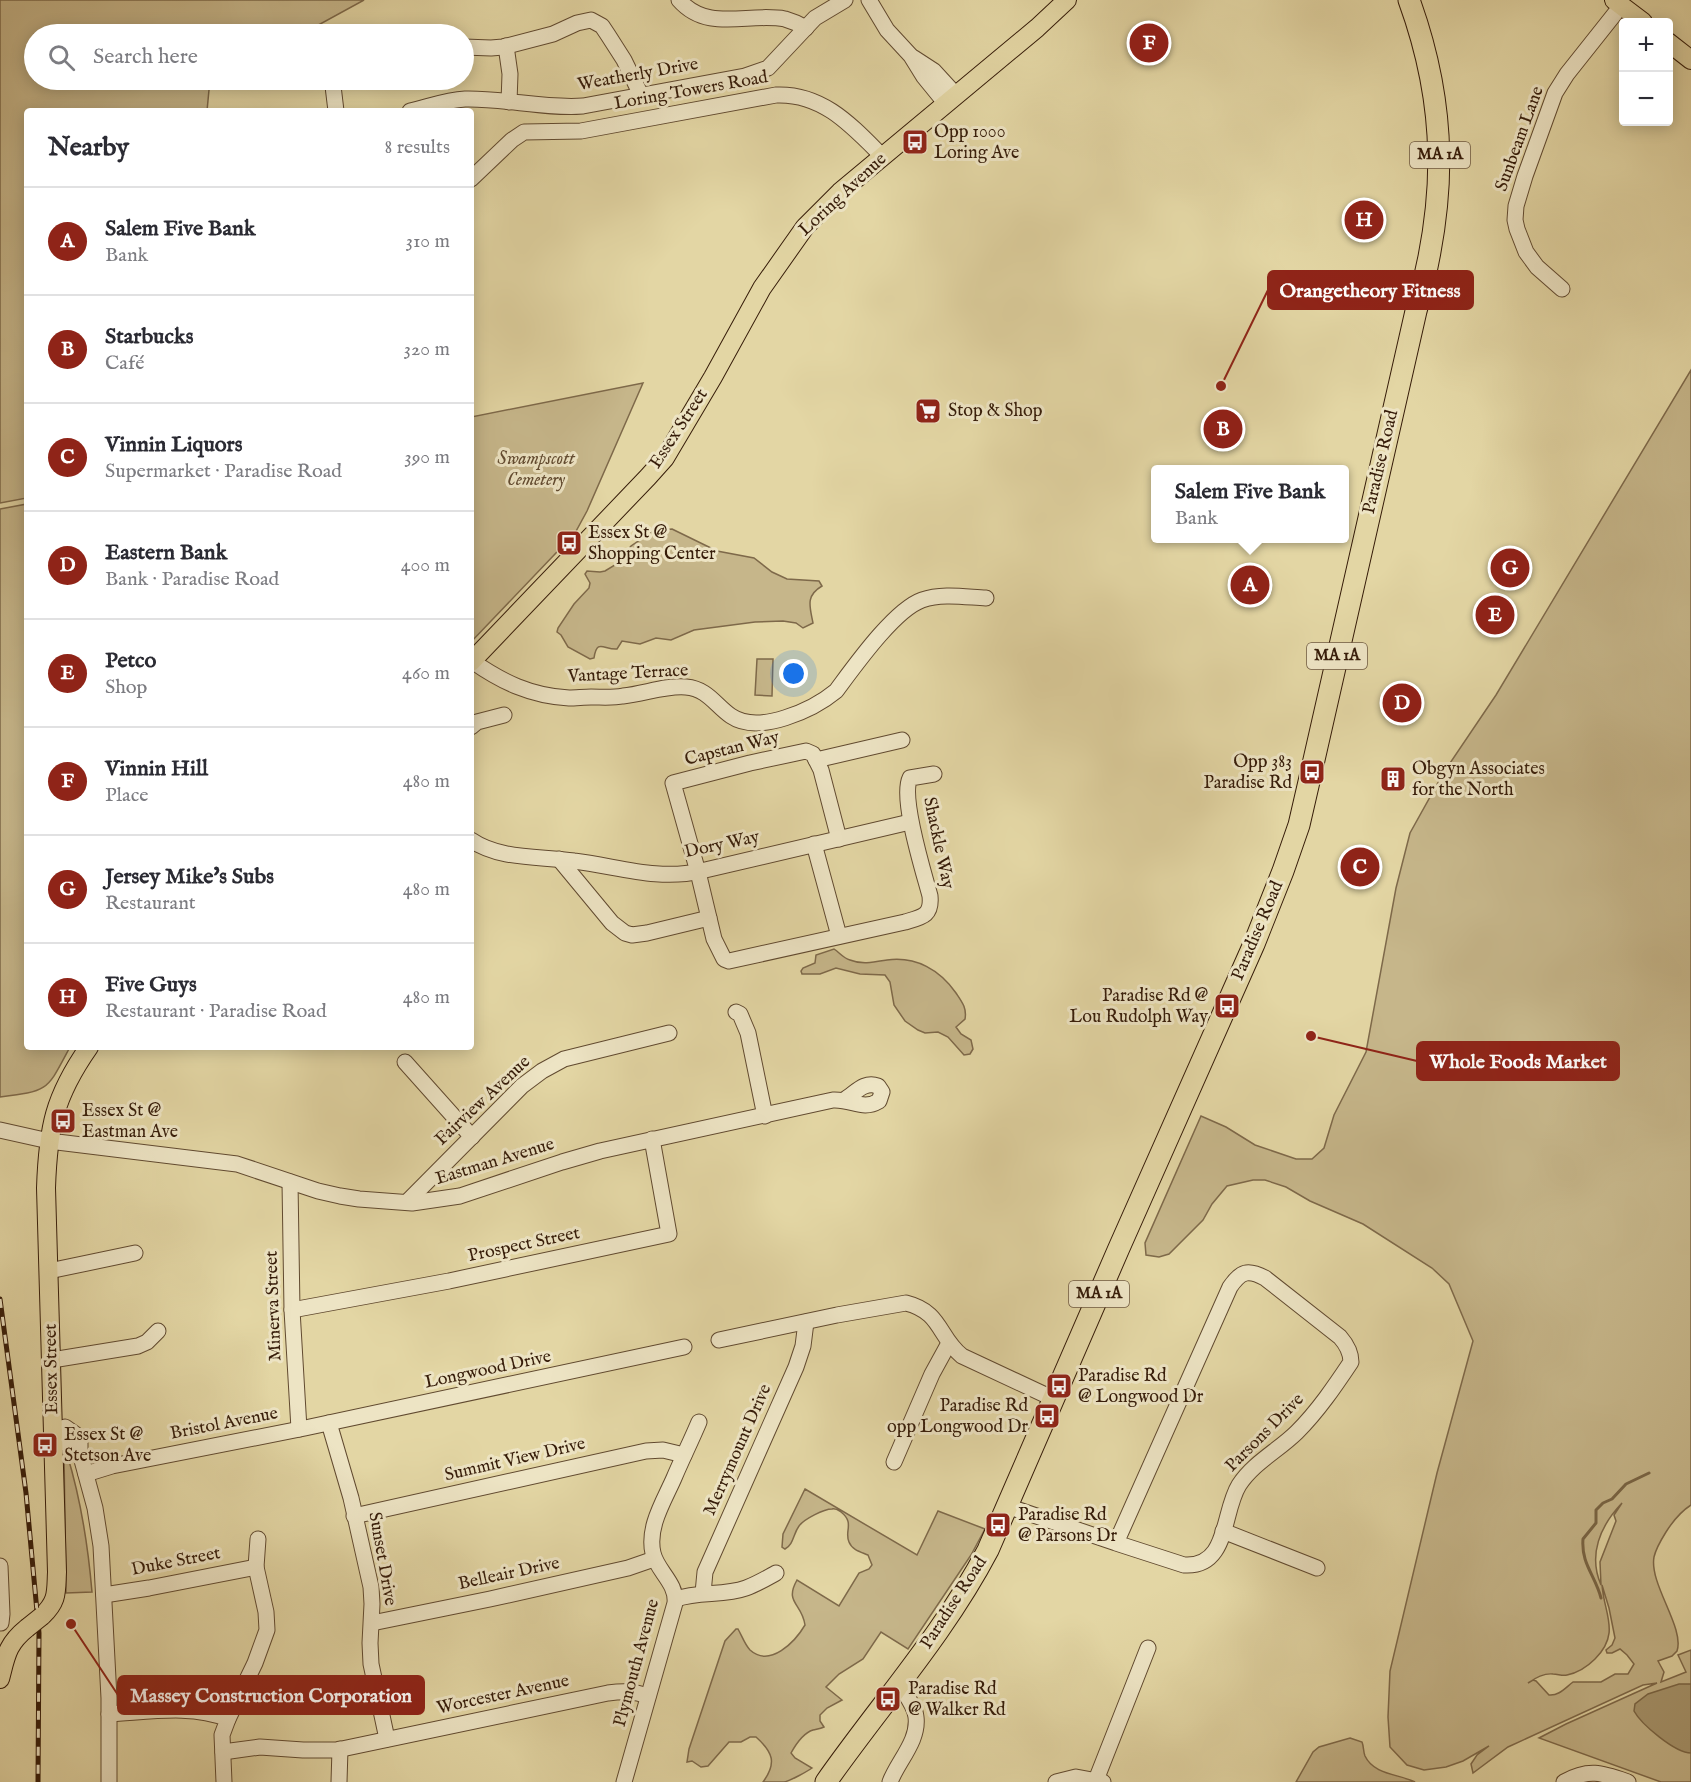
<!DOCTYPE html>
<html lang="en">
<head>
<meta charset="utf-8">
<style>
  body { margin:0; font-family:"IM FELL English",serif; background:#f7f7f7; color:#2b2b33 }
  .controls { position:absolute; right:18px; top:18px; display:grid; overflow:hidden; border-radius:6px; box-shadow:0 3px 15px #0003 }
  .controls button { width:54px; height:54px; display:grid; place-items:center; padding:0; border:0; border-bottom:2px solid #e1e1e2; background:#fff; color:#2b2b33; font:30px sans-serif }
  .you { position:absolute; left:794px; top:674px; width:21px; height:21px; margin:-15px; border:4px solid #fff; border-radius:50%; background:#1a73e8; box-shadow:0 0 0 9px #1a73e833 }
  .badge { display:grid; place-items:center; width:39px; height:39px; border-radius:50%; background:#8f2418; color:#fff; font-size:20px; font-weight:700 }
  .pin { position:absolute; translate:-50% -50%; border:3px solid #fff; box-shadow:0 2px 6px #0006 }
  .popup { position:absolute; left:1151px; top:465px; width:198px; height:78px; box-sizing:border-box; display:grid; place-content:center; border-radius:6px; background:#fff; filter:drop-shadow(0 2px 4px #0005); font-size:20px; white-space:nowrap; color:#7c7c81 }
  .popup b { font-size:22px; color:#2b2b33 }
  .popup::after { content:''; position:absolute; left:50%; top:100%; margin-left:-12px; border:12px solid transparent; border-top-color:#fff }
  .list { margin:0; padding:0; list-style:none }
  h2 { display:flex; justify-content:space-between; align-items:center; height:78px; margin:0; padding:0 24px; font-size:26px }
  h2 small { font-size:20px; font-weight:400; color:#7c7c81 }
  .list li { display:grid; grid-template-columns:39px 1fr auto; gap:18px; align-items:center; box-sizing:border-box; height:108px; padding:0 24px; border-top:2px solid #e1e1e2 }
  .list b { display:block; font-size:22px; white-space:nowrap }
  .list p { margin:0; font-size:20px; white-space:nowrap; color:#7c7c81 }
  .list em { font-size:20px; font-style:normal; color:#7c7c81 }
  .icon { flex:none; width:33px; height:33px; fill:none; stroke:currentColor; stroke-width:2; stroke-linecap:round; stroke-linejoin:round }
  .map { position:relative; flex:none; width:1691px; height:1782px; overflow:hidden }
  .search { position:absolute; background:#fff; box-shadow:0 3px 15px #0003; left:24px; top:24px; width:450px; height:66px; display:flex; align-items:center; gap:15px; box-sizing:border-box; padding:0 21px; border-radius:33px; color:#7c7c81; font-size:22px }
  .panel { position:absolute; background:#fff; box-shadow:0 3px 15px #0003; left:24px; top:108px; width:450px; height:942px; border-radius:6px }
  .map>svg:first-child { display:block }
  .green { fill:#c6b68a; stroke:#7e694a; stroke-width:1.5; fill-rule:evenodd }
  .water { fill:#a8976f; stroke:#7a6646; stroke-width:1.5 }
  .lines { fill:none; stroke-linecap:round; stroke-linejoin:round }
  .stream { stroke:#7a6646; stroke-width:3 }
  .minor-casing { stroke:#614a30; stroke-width:17 }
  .major-casing { stroke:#361c09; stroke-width:20 }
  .highway-casing { stroke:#361c09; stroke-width:23 }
  .minor { stroke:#ede4c4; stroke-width:15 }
  .major { stroke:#e3d6a4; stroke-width:18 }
  .highway { stroke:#e3d6a4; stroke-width:21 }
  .rail-casing { stroke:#361c09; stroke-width:5 }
  .rail { stroke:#ede4c4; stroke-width:3; stroke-dasharray:9; stroke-linecap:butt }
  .major-bridge-casing { stroke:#361c09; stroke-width:20; stroke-linecap:butt }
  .major-bridge { stroke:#e3d6a4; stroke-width:18 }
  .labels { text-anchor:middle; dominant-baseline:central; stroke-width:6; stroke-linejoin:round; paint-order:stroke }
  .shield { fill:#ede4c4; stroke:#6d5841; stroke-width:1.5 }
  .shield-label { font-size:16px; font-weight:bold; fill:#361c09 }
  .street-label { font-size:18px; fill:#361c09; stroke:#ede4c4 }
  .poi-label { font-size:18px; fill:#361c09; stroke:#ede4c4; text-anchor:start }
  .park-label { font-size:18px; font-style:italic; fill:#614a30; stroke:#ede4c4 }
  .leader { fill:none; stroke:#8f2418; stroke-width:2 }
  .callout-dot { fill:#8f2418; stroke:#ede4c4; stroke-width:2 }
  .callout { fill:#8f2418; stroke:#8f2418; stroke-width:2 }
  .callout-label { font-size:20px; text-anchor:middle; font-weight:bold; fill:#fff }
</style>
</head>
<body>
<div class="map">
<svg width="1691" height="1782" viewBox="0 0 1691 1782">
  <rect width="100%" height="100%" fill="#e3d6a4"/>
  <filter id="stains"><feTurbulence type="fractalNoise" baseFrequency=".00333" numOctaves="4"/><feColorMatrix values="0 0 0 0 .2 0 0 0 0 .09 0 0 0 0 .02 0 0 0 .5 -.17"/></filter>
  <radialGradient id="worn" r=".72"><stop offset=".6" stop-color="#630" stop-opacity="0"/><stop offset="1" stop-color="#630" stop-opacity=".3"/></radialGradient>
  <!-- green -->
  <g class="green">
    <polygon points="0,0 364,0 302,34 34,34 34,80 216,80 209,90 207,111 27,111 27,498 0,503"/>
    <path d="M1691,370V1505C1680,1512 1673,1521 1666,1532C1661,1540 1656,1548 1654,1557C1649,1584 1685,1628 1677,1651L1672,1656L1658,1661L1664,1672L1661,1682L1686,1672L1678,1655L1691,1650V1782H1661L1539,1738L1566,1724L1657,1683L1643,1685L1508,1747L1473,1773L1471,1764L1477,1755L1489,1746L1463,1761L1446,1767L1424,1770L1407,1765L1390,1747L1388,1717L1390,1671L1437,1473L1473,1341L1449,1284L1432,1268L1363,1224L1310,1201L1286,1187L1265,1180H1253L1227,1186L1212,1204L1203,1220L1169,1254L1159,1257L1146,1255L1145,1243L1201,1116L1226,1127L1255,1145L1296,1159H1312L1324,1148L1334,1115L1366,1052L1396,888L1410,833L1444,772L1496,695ZM1622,1503L1614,1515L1616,1521L1600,1562L1601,1585C1588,1555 1600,1526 1622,1503ZM1602,1585L1609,1608L1615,1638L1612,1645L1606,1650L1607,1653H1612L1620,1649L1627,1655L1634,1664L1628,1674H1615L1601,1682H1573C1565,1688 1559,1696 1549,1695L1536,1681L1533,1680L1528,1683C1535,1678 1544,1673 1553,1674C1558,1674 1562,1676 1567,1675C1577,1673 1588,1666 1595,1659C1621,1633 1604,1614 1602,1585Z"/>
    <polygon points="643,383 587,511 575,533 471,642 471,417"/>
    <path d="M27,504V1047H70C47,1090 50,1091 0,1097V509Z"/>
    <path d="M672,529L717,551L754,558L772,572L787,579L819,581L822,586C805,596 810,607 813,623L803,628L796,623L783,621L755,622L694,630L671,640L656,638L640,644L622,641L617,649C604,650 597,638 594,658L590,659L568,647L561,635L557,632L558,628L574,604L589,588L590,583L585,574L587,571L600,572L605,571L615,565L631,546L653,531Z"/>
    <polygon points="757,659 773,659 772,696 755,695"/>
    <path d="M834,949C840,953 843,958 850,960C862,965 875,962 887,960C916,956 940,970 956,993C962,1002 967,1008 965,1019L956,1027L961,1034L971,1040L973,1049L970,1054L964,1055L948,1037L938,1032L925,1033L918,1030L905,1021L894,1005L890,982L885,975L860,974L836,968L820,974H802L801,971L803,968L815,963L816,955Z"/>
    <path d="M64,1453H66L67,1454C81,1500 88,1545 92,1592L66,1593Z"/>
    <path d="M805,1489L917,1555L938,1511L985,1529L971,1555L908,1649L881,1632L863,1659L839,1674L826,1687L842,1700L827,1708L820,1715V1721L824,1727C820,1729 817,1729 813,1730C803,1733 796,1744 791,1753L795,1758L812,1768C808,1771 790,1781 784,1782C778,1782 770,1782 763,1782C777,1763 773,1752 756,1737H750L741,1742H729L708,1766L701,1767L692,1761L687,1762L689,1749L725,1641L736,1629H738C742,1636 745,1645 750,1650C770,1668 795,1642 805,1625C802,1603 784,1603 797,1580L839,1606L859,1573L869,1569L872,1565L868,1555C861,1552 852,1550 849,1542C844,1531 855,1523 841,1512C838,1510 836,1508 832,1509C824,1509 804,1519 799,1526C793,1534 794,1544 785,1549L782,1547L783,1534Z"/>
    <path d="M1350,1738L1362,1742C1364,1747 1363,1751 1365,1756C1374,1775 1399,1774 1415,1782H1296L1313,1752L1319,1747Z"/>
  </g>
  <!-- water -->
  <path class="water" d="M1679,1684H1691V1753C1675,1753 1641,1724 1634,1711L1635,1704L1648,1694Z"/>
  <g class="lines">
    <!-- stream -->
    <path class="stream" d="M1601,1598C1595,1575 1581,1564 1583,1539L1596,1523V1510L1603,1503L1612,1499L1626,1484L1649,1473"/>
    <!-- minor casing -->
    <g class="minor-casing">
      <g id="minor">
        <path d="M679,0C708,33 748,12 785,19C792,21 799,24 806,28"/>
        <polyline points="869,0 887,30 911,56 924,77 946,104"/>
        <polyline points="506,46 510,74 509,102"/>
        <polyline points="464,47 491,48 503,47 553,34 577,23 591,20 602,26 608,35 624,60 641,95"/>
        <polyline points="914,58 934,71 956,95"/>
        <polyline points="336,111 333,86 336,80"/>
        <path d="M410,111C428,107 446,100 465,99C505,98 544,109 583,106L745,76L768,68L815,18L845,0"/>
        <path d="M471,179L512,140L524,132L581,131L776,95C823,93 852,126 883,157"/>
        <polyline points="1562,289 1537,267 1526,252 1517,229 1515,220 1516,206 1525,176 1555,93 1567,74 1621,6"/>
        <path d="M472,661C502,682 531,696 569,698C576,698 584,697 591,697C602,697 613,698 623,696C644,694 666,685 686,687C708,689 715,705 731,716C759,735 813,710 836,691C854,667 894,610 922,600C942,593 965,597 986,598"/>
        <polyline points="471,727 477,722 504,715"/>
        <polyline points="816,760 902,740"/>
        <path d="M839,839L821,770L813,754L806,751L750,763L673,783L698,872L714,939L724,959L729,961L905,922C922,917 932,916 930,896C924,873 900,798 910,778L934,774"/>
        <path d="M471,840C500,860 540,856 574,861C617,866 657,881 701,871L910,822"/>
        <polyline points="814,844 839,936"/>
        <polyline points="559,859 612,923 625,933 632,935 647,933 709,918"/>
        <polyline points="736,1012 740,1014 748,1033 765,1116"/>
        <polyline points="405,1062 472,1137"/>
        <path d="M0,1130L49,1141L237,1164L318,1191L340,1196L359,1199L412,1203L460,1196L562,1162L600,1151L833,1100C853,1099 862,1111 879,1101L882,1092L878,1086C863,1081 856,1093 844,1100"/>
        <polyline points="290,1182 292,1310 299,1429"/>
        <polyline points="407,1202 522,1086 542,1071 564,1059 669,1033"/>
        <polyline points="49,1271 135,1253"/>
        <polyline points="292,1310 449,1281 669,1234 652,1139"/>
        <path d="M719,1340L837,1315L906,1303C942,1312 938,1337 962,1356L1054,1399"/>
        <polyline points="52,1360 138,1346 147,1342 158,1331"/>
        <polyline points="329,1423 351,1498 371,1587 372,1604 370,1643 371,1664 387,1739"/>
        <path d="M80,1453C71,1446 61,1442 53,1433L65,1427L75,1434L80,1442V1453L95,1508L101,1546L109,1698V1782"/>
        <polyline points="894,1462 932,1374 949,1343"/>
        <polyline points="86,1474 112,1466 305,1428 684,1347"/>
        <path d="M1007,1506L1116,1543L1230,1287C1241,1271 1248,1269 1265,1278L1340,1337C1347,1345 1351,1352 1351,1362C1335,1386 1318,1411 1297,1432C1279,1450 1253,1463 1239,1485C1222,1512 1229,1568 1184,1565L1116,1543"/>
        <polyline points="354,1516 646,1451 663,1450 684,1455"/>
        <polyline points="1223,1531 1317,1568"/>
        <polyline points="0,1566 2,1614 1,1623"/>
        <polyline points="703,1593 705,1572 796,1367 803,1346 806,1322"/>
        <polyline points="104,1595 149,1588 256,1567"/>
        <path d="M676,1599C699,1591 724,1596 746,1588C757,1584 767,1578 776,1573"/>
        <polyline points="372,1623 490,1599 628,1568 654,1559"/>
        <path d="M109,1714C148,1712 191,1704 228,1719L222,1735L224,1782"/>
        <polyline points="228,1719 255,1663 267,1630 266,1612 256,1567 258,1539"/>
        <path d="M223,1752L260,1747L303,1750H337L608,1693C623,1691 634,1691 648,1696"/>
        <polyline points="1096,1780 1148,1648"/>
        <polyline points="339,1782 340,1749"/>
        <path d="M624,1782L675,1603C677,1583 657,1571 653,1553C647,1527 664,1501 674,1478C682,1459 691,1441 699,1422"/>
        <path d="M890,1782C898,1761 919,1741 916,1717C915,1706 905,1694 899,1684"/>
        <polyline points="1056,1782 1076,1777 1103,1782"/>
        <path d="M1564,1782C1589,1768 1602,1773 1628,1782"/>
      </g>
    </g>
    <!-- major casing -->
    <g class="major-casing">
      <g id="major">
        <polyline points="1614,0 1643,22"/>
        <polyline points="1668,42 1691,60"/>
        <polyline points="471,662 648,477 665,458 713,377 762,288 805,227 840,192 1037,28 1067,0"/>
        <path d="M42,1616C58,1601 56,1592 57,1572L46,1188C48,1128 54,1097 89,1047"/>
        <path d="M0,1679C6,1656 7,1644 27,1628"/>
      </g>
    </g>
    <!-- highway casing -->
    <g class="highway-casing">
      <path id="highway" d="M826,1782C880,1705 944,1634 988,1550L1119,1248L1254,944L1283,871L1299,825L1311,773L1416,311C1447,202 1448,107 1409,0"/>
    </g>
    <!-- minor -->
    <use href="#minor" class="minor"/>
    <!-- major -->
    <use href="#major" class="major"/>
    <!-- highway -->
    <use href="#highway" class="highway"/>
    <!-- rail casing -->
    <g class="rail-casing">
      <polyline id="rail" points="0,1299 26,1493 39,1633 38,1782"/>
    </g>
    <!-- rail -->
    <use href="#rail" class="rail"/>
    <!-- major-bridge casing -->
    <g class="major-bridge-casing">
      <polyline id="major-bridge" points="27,1628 42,1616"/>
    </g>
    <!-- major-bridge -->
    <use href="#major-bridge" class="major-bridge"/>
  </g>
  <!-- icons -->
  <defs>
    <g id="bus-square" transform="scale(1.35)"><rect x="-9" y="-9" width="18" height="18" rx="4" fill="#8f2418" stroke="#ede4c4"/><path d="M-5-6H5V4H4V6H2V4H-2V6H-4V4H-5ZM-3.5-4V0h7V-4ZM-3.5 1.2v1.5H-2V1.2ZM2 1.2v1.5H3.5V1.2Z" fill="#fff"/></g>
    <g id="supermarket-square" transform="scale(1.35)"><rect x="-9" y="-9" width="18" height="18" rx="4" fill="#8f2418" stroke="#ede4c4"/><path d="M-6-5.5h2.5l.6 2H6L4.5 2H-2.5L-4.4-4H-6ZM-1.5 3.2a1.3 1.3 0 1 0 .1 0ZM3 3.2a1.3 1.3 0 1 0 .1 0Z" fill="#fff"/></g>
    <g id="building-square" transform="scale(1.35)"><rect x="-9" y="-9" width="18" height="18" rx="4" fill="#8f2418" stroke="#ede4c4"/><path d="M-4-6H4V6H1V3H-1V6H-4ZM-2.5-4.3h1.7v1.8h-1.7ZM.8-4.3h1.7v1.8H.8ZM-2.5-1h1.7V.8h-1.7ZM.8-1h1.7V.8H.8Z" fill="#fff"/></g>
  </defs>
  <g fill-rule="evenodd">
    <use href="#bus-square" x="915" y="142"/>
    <use href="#supermarket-square" x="928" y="411"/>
    <use href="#bus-square" x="569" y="543"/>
    <use href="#bus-square" x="1312" y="772"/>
    <use href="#building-square" x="1393" y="779"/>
    <use href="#bus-square" x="1227" y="1006"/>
    <use href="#bus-square" x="63" y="1121"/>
    <use href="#bus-square" x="1059" y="1386"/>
    <use href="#bus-square" x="1047" y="1416"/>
    <use href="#bus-square" x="45" y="1445"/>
    <use href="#bus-square" x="998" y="1525"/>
    <use href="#bus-square" x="888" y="1699"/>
  </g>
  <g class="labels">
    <!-- shield labels -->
    <g class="shield">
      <rect x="1410" y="142" width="60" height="26" rx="4.5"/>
      <rect x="1307" y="643" width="60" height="26" rx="4.5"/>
      <rect x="1069" y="1281" width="60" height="26" rx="4.5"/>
    </g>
    <g class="shield-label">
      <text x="1440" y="155">MA 1A</text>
      <text x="1337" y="656">MA 1A</text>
      <text x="1099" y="1294">MA 1A</text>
    </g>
    <!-- street labels -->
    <g class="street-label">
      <text transform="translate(638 75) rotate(-10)">Weatherly Drive</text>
      <text transform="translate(691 91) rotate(-10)">Loring Towers Road</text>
      <text transform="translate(1520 139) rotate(-70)">Sunbeam Lane</text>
      <text transform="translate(843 195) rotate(-43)">Loring Avenue</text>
      <text transform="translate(679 429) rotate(-57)">Essex Street</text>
      <text transform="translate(1381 462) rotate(-77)">Paradise Road</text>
      <text transform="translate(628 674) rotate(-3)">Vantage Terrace</text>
      <text transform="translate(732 749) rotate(-14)">Capstan Way</text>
      <text transform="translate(938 843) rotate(78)">Shackle Way</text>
      <text transform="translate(722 845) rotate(-12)">Dory Way</text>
      <text transform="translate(1258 931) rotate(-67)">Paradise Road</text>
      <text transform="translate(483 1101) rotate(-43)">Fairview Avenue</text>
      <text transform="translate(495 1162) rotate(-17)">Eastman Avenue</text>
      <text transform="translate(524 1245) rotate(-12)">Prospect Street</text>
      <text transform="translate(274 1306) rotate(-92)">Minerva Street</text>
      <text transform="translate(52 1369) rotate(-91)">Essex Street</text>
      <text transform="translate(488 1370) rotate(-12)">Longwood Drive</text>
      <text transform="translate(224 1424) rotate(-11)">Bristol Avenue</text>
      <text transform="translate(1265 1433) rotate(-45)">Parsons Drive</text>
      <text transform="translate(738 1450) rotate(-66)">Merrymount Drive</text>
      <text transform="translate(515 1460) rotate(-13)">Summit View Drive</text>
      <text transform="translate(382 1559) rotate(80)">Sunset Drive</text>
      <text transform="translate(176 1562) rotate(-11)">Duke Street</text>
      <text transform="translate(509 1574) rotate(-12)">Belleair Drive</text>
      <text transform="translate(954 1603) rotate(-57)">Paradise Road</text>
      <text transform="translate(637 1663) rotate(-75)">Plymouth Avenue</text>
      <text transform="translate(503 1695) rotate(-12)">Worcester Avenue</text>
    </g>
    <!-- poi labels -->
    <g class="poi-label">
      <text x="934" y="132">Opp 1000<tspan x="934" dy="21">Loring Ave</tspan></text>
      <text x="948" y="411">Stop &amp; Shop</text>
      <text x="588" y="533">Essex St @<tspan x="588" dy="21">Shopping Center</tspan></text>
      <text x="1292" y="762" text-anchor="end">Opp 383<tspan x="1292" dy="21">Paradise Rd</tspan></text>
      <text x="1412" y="769">Obgyn Associates<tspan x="1412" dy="21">for the North</tspan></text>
      <text x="1208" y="996" text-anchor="end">Paradise Rd @<tspan x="1208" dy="21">Lou Rudolph Way</tspan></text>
      <text x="82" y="1111">Essex St @<tspan x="82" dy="21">Eastman Ave</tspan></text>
      <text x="1078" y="1376">Paradise Rd<tspan x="1078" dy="21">@ Longwood Dr</tspan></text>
      <text x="1028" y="1406" text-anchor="end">Paradise Rd<tspan x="1028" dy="21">opp Longwood Dr</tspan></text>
      <text x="64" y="1435">Essex St @<tspan x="64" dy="21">Stetson Ave</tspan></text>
      <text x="1018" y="1515">Paradise Rd<tspan x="1018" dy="21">@ Parsons Dr</tspan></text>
      <text x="908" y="1689">Paradise Rd<tspan x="908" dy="21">@ Walker Rd</tspan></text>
    </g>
    <!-- park labels -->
    <g class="park-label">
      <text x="536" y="459">Swampscott<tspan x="536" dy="21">Cemetery</tspan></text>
    </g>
  </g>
  <!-- callouts -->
  <path class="leader" d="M1221 386L1268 290M1311 1036L1417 1061M71 1624L118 1695"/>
  <g class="callout-dot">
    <circle cx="1221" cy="386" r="6"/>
    <circle cx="1311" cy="1036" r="6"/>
    <circle cx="71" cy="1624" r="6"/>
  </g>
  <g class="callout">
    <rect x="1268" y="271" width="205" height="38" rx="6"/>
    <rect x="1417" y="1042" width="202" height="38" rx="6"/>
    <rect x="118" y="1676" width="306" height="38" rx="6"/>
  </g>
  <g class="callout-label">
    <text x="1370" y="297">Orangetheory Fitness</text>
    <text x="1518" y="1068">Whole Foods Market</text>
    <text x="271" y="1702">Massey Construction Corporation</text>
  </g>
  <rect width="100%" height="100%" filter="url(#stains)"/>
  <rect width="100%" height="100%" fill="url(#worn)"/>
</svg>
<div class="controls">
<button>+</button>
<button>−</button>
</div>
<div class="you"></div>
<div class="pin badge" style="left:1250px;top:585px">A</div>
<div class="popup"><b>Salem Five Bank</b>Bank</div>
<div class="pin badge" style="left:1223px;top:429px">B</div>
<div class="pin badge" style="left:1360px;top:867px">C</div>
<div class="pin badge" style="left:1402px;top:703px">D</div>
<div class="pin badge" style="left:1495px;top:615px">E</div>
<div class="pin badge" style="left:1149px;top:43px">F</div>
<div class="pin badge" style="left:1510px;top:568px">G</div>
<div class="pin badge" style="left:1364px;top:220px">H</div>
<div class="search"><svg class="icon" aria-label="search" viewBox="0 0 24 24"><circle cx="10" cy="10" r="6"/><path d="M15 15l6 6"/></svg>Search here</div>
<section class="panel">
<h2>Nearby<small>8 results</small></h2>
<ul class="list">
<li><span class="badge">A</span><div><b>Salem Five Bank</b><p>Bank</p></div><em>310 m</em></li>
<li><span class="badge">B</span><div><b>Starbucks</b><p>Café</p></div><em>320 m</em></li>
<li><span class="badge">C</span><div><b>Vinnin Liquors</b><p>Supermarket · Paradise Road</p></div><em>390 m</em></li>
<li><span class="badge">D</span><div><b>Eastern Bank</b><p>Bank · Paradise Road</p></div><em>400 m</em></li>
<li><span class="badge">E</span><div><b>Petco</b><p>Shop</p></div><em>460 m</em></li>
<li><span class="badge">F</span><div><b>Vinnin Hill</b><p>Place</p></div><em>480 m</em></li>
<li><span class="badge">G</span><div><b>Jersey Mike's Subs</b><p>Restaurant</p></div><em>480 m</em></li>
<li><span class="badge">H</span><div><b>Five Guys</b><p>Restaurant · Paradise Road</p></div><em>480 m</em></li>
</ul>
</section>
</div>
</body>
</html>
